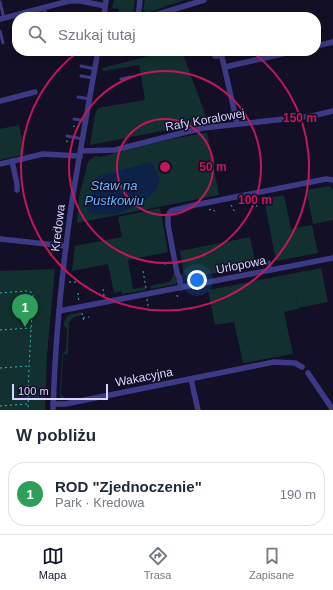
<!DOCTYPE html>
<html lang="pl">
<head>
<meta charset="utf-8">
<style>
  body { margin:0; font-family:Arial,sans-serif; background:#f6f6f7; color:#1f2937 }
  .scale { position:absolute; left:12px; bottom:10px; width:96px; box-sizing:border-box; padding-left:4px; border:2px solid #d9d4ff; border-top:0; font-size:11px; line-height:14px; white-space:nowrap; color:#d9d4ff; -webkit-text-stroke:3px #130f26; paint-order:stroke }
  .you { position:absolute; left:197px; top:280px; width:14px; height:14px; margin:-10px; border:3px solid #fff; border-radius:50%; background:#1a73e8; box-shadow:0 0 0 6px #1a73e833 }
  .badge { display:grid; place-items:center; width:26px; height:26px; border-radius:50%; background:#111827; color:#fff; font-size:13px; font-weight:700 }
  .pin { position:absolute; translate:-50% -33px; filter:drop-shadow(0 1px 2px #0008) }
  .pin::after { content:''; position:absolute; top:21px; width:14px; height:12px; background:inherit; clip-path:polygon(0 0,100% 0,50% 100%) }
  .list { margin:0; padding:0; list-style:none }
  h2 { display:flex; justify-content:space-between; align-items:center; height:52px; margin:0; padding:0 16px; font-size:17px }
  h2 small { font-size:13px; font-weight:400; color:#747a83 }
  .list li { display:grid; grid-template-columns:26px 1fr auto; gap:12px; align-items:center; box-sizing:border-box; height:64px; margin:0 8px 8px; padding:0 8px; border:1px solid #e0e1e3; border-radius:16px }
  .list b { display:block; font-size:15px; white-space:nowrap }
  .list p { margin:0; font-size:13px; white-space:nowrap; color:#747a83 }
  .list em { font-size:13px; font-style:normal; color:#747a83 }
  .icon { flex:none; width:22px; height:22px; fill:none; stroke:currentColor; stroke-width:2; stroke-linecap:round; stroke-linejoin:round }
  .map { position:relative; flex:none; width:333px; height:410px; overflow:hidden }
  .search { position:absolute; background:#fff; box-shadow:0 2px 10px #0003; left:12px; right:12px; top:12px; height:44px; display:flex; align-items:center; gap:10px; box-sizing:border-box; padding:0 14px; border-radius:16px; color:#747a83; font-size:15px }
  .sheet { height:124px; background:#fff }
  nav { display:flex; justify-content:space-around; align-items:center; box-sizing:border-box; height:56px; border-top:1px solid #e0e1e3; background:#fff; font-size:11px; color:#747a83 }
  nav a { display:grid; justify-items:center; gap:2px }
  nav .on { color:#111827 }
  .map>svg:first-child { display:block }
  .green { fill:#12302f }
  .water { fill:#0c2248 }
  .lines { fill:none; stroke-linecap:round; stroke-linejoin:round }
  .path { stroke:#2fb8b0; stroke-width:1; stroke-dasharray:2 3; stroke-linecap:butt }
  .lane { stroke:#3d3a85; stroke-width:3 }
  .street { stroke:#3d3a85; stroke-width:5.5 }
  .ring { fill:none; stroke:#c2185b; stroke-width:2 }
  .labels { text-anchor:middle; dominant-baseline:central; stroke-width:3; stroke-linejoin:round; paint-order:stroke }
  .street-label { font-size:12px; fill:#d9d4ff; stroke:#130f26 }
  .water-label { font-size:13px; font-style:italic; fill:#62b6ff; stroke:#130f26 }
  .centre { fill:#c2185b; stroke:#130f26; stroke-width:2 }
  .ring-label { font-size:12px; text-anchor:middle; font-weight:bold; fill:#c2185b; stroke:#130f26; stroke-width:3; stroke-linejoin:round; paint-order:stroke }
</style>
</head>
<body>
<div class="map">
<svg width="333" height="410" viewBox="0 0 333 410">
  <rect width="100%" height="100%" fill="#130f26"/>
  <!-- green -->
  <g class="green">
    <polygon points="114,0 135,0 133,14 130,17 118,17 119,9 112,8"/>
    <polygon points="145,0 184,0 147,13 143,9"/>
    <polygon points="169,51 182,51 208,122 90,145 95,114 98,108 145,100 139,65 103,71 102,68"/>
    <polygon points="19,125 25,154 0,160 0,129"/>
    <polygon points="203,133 207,133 219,195 77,223 79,197 88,162 94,156 100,157 163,141"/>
    <polygon points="329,186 333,189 333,220 313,224 306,190"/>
    <polygon points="284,195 291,229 312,225 318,253 276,261 264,199"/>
    <polygon points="160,208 168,252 128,260 133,289 145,287 146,290 122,294 121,291 114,293 108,264 72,271 75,246 122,237 118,217"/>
    <polygon points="250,237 256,265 190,278 184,274 180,251"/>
    <polygon points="321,268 328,302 298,308 292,277 298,309 284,312 293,354 243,363 234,322 215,325 208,290"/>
    <polygon points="55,269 47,355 45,410 0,410 0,271"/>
    <polygon points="173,274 175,275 177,281 176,284 151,289 150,286 169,282 173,277"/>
    <path d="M81,312L82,315L74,317L69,322L68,354L63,355L61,394L65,398L63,399L60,396L62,355L66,350L67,329L64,326C64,314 71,315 81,312Z"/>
  </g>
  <!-- water -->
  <path class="water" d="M151,162C155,167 160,176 159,182C158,195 129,211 118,213C109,215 99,214 90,214L87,209L93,192L94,180L98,176Z"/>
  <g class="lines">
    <!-- path -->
    <g class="path">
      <polyline points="73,126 78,127"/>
      <polyline points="66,141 75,143"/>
      <polyline points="255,200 257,207"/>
      <polyline points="251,202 263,199"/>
      <polyline points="231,205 236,214"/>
      <polyline points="209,210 212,209 216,212"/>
      <polyline points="52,229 62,231"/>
      <polyline points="164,264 170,263"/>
      <polyline points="143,271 146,288"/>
      <polyline points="69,282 76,282"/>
      <polyline points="103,289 104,296"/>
      <polyline points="0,293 26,291 31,292 33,295 29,366 28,410"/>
      <polyline points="78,293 79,302"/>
      <polyline points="177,295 178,300"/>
      <polyline points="147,299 149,312"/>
      <polyline points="82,313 84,322"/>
      <polyline points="83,318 89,317"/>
      <polyline points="0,330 31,328"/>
      <polyline points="0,368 29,366"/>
      <polyline points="0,406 27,404"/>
    </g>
    <!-- lane -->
    <g class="lane">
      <polyline points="0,2 4,18"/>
      <polyline points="44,7 46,17"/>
      <polyline points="0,31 3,43"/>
      <polyline points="213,51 214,57 222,57"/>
      <polyline points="81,66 95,69"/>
      <polyline points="81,76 93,78"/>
      <polyline points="121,79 131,77"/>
      <polyline points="78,97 90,99"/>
      <polyline points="74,119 86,121"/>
      <polyline points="67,136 83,139"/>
      <polyline points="269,262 271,270"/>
    </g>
    <!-- street -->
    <g class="street">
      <polyline points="104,17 106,0"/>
      <polyline points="138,17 140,0"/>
      <polyline points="149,17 204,0"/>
      <polyline points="0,19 69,1 81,1 105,6"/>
      <polyline points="316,46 333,42"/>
      <polyline points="222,57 235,114 237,124"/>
      <polyline points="225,67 295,51"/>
      <polyline points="0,101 35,92"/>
      <polyline points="81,151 115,150 170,136 203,128 312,116 333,111"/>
      <polyline points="12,161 17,184 17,190"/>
      <polyline points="0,164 43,154 80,156"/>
      <polyline points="0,239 66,246"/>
      <polyline points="181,288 179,277 177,273 168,225 168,216 171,211 195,205 326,179 333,180"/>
      <polyline points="59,311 333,258"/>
      <polyline points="308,373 333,410"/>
      <polyline points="191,379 198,410"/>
      <polyline points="53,404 65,404 274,362 295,363 302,367"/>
      <path d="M53,410C55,340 62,270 72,201C80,151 89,101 98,51"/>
    </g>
  </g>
  <!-- distance rings -->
  <g class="ring">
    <circle cx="165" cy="167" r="48"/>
    <circle cx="165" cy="167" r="96"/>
    <path d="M251 51A144 144 0 1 1 79 51"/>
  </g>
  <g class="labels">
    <!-- street labels -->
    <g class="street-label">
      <text transform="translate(205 120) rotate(-10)">Rafy Koralowej</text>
      <text transform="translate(58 228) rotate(-83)">Kredowa</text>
      <text transform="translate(241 265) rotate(-11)">Urlopowa</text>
      <text transform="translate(144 377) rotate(-11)">Wakacyjna</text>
    </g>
    <!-- water labels -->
    <g class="water-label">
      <text x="114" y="185">Staw na<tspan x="114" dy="15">Pustkowiu</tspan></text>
    </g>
  </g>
  <circle cx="165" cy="167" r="6" class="centre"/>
  <g class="ring-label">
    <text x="300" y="122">150 m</text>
    <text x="213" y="171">50 m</text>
    <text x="255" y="204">100 m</text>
  </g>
</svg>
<div class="scale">100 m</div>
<div class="you"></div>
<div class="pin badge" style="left:25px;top:327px;background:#2e9e5b">1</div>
<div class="search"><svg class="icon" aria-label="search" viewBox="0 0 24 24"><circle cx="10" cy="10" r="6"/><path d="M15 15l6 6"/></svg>Szukaj tutaj</div>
</div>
<section class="sheet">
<h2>W pobliżu<small></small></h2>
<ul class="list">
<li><span class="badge" style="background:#2e9e5b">1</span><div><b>ROD &quot;Zjednoczenie&quot;</b><p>Park · Kredowa</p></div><em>190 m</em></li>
</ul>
</section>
<nav>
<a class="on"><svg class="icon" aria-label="map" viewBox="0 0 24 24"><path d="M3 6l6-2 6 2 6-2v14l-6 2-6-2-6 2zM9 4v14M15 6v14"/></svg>Mapa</a>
<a><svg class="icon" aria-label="directions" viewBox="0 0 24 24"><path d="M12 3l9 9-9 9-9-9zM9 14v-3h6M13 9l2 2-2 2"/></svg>Trasa</a>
<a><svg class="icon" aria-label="saved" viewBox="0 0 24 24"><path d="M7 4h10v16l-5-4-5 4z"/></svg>Zapisane</a>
</nav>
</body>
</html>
